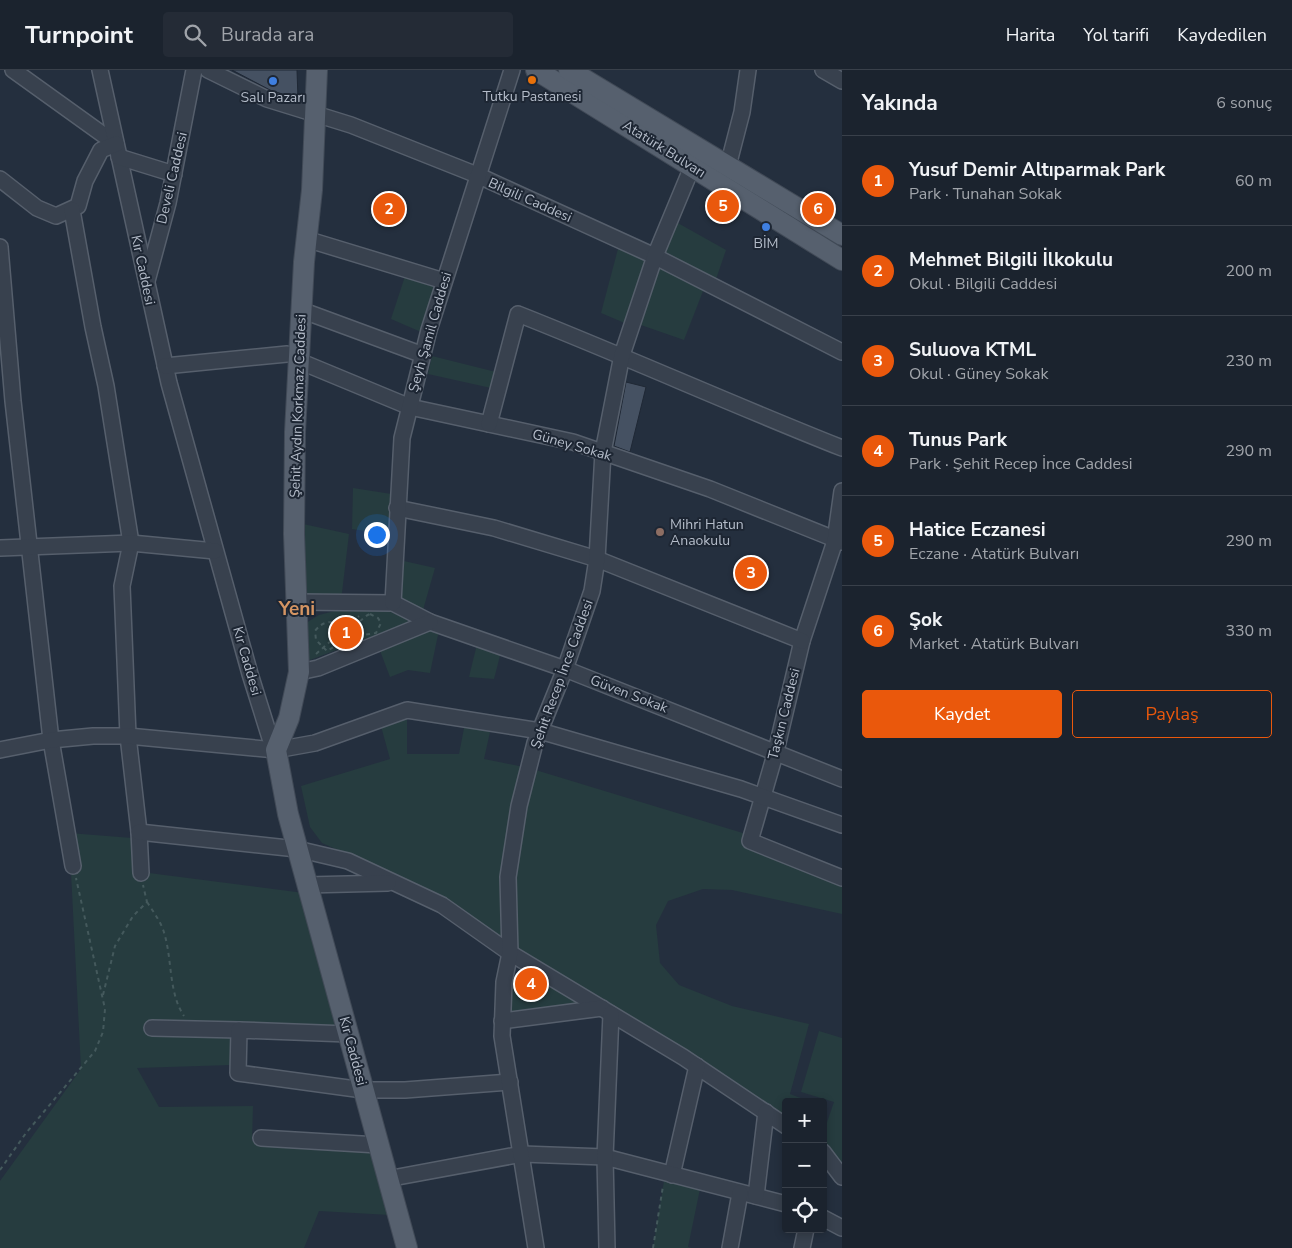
<!DOCTYPE html>
<html lang="tr">
<head>
<meta charset="utf-8">
<style>
  body { margin:0; font-family:"Nunito Sans",sans-serif; background:#242b36; color:#f1f3f6 }
  .controls { position:absolute; right:15px; bottom:15px; display:grid; overflow:hidden; border-radius:5px; box-shadow:0 2px 8px #0003 }
  .controls button { width:45px; height:45px; display:grid; place-items:center; padding:0; border:0; border-bottom:1px solid #39404a; background:#1b232e; color:#f1f3f6; font:25px sans-serif }
  .you { position:absolute; left:376px; top:464px; width:18px; height:18px; margin:-12px; border:4px solid #fff; border-radius:50%; background:#1a73e8; box-shadow:0 0 0 8px #1a73e833 }
  .badge { display:grid; place-items:center; width:32px; height:32px; border-radius:50%; background:#ea580c; color:#fff; font-size:16px; font-weight:700 }
  .pin { position:absolute; translate:-50% -50%; border:2px solid #fff; box-shadow:0 1px 5px #0006 }
  .list { margin:0; padding:0; list-style:none }
  h2 { display:flex; justify-content:space-between; align-items:center; height:65px; margin:0; padding:0 20px; font-size:21px }
  h2 small { font-size:16px; font-weight:400; color:#a0a4aa }
  .list li { display:grid; grid-template-columns:32px 1fr auto; gap:15px; align-items:center; box-sizing:border-box; height:90px; padding:0 20px; border-top:1px solid #39404a }
  .list b { display:block; font-size:19px; white-space:nowrap }
  .list p { margin:0; font-size:16px; white-space:nowrap; color:#a0a4aa }
  .list em { font-size:16px; font-style:normal; color:#a0a4aa }
  .actions { display:flex; gap:10px; padding:15px 20px }
  .actions a { flex:1; padding:11px 0; border:1px solid #ea580c; border-radius:5px; text-align:center; font-size:18px; color:#ea580c }
  .actions .main { background:#ea580c; color:#fff }
  .icon { flex:none; width:28px; height:28px; fill:none; stroke:currentColor; stroke-width:2; stroke-linecap:round; stroke-linejoin:round }
  .map { position:relative; flex:none; width:842px; height:1178px; overflow:hidden }
  header { display:flex; align-items:center; gap:30px; box-sizing:border-box; height:70px; padding:0 25px; background:#1b232e; border-bottom:1px solid #39404a }
  header strong { font-size:24px }
  nav { display:flex; gap:28px; margin-inline-start:auto; font-size:18px }
  .search { width:350px; height:45px; background:#242b36; display:flex; align-items:center; gap:12px; box-sizing:border-box; padding:0 18px; border-radius:5px; color:#a0a4aa; font-size:19px }
  main { display:flex }
  aside { flex:1; background:#1b232e }
  .map>svg:first-child { display:block }
  .green { fill:#263c3f }
  .building { fill:#455162; stroke:#1f2835 }
  .lines { fill:none; stroke-linecap:round; stroke-linejoin:round }
  .minor-casing { stroke:#565f6c; stroke-width:18 }
  .major-casing { stroke:#414a57; stroke-width:22 }
  .path { stroke:#44595c; stroke-width:2; stroke-dasharray:4 4; stroke-linecap:butt }
  .minor { stroke:#38414e; stroke-width:15 }
  .major { stroke:#56606e; stroke-width:20 }
  .food-dot { fill:#e8710a; stroke:#1d2633; stroke-width:2 }
  .shop-dot { fill:#3f7fe0; stroke:#1d2633; stroke-width:2 }
  .education-dot { fill:#8d6e63; stroke:#1d2633; stroke-width:2 }
  .labels { text-anchor:middle; dominant-baseline:central; stroke-width:4; stroke-linejoin:round; paint-order:stroke }
  .poi-label { font-size:14px; fill:#b4bcc9; stroke:#1d2633 }
  .street-label { font-size:14px; fill:#b4bcc9; stroke:#1d2633 }
  .district-label { font-size:19px; font-weight:bold; fill:#d59563; stroke:#1d2633 }
</style>
</head>
<body>
<header>
<strong>Turnpoint</strong>
<div class="search"><svg class="icon" aria-label="search" viewBox="0 0 24 24"><circle cx="10" cy="10" r="6"/><path d="M15 15l6 6"/></svg>Burada ara</div>
<nav><a>Harita</a><a>Yol tarifi</a><a>Kaydedilen</a></nav>
</header>
<main>
<div class="map">
<svg width="842" height="1178" viewBox="0 0 842 1178">
  <rect width="100%" height="100%" fill="#242f3e"/>
  <!-- green -->
  <g class="green">
    <polygon points="676,152 726,180 715,212 665,185"/>
    <polygon points="619,175 649,190 627,254 601,243"/>
    <polygon points="660,193 705,216 684,270 638,254"/>
    <polygon points="407,200 444,211 428,265 391,249"/>
    <polygon points="432,286 496,302 491,318 428,304"/>
    <polygon points="353,418 398,425 396,466 352,459"/>
    <polygon points="294,452 349,464 341,531 297,532"/>
    <polygon points="395,489 435,498 421,547 393,533"/>
    <polygon points="350,537 381,538 407,549 408,553 310,590 305,587 306,553 319,545"/>
    <polygon points="430,556 439,560 430,603 408,600 390,607 379,578"/>
    <polygon points="477,574 501,582 494,609 469,607"/>
    <polygon points="407,640 407,684 459,684 466,648 492,653 484,689 529,698 746,764 842,808 842,844 732,820 703,819 668,831 656,855 660,893 679,915 732,936 809,954 790,1024 806,1030 806,1032 786,1032 786,1048 510,883 402,808 322,773 310,757 301,716 390,689 379,649"/>
    <polygon points="69,763 145,769 149,803 304,823 339,956 236,954 231,995 137,998 159,1037 253,1036 252,1071 372,1081 390,1145 319,1141 304,1178 0,1178 0,1111 81,999"/>
    <polygon points="520,899 593,938 505,949 507,928"/>
    <polygon points="819,961 842,968 842,1099 823,1071 823,1064 834,1032 801,1022"/>
    <polygon points="664,1111 700,1119 688,1177 692,1178 653,1178"/>
  </g>
  <!-- building -->
  <g class="building">
    <polygon points="232,0 297,0 298,29 270,20"/>
    <polygon points="626,312 646,317 630,382 614,376"/>
  </g>
  <g class="lines">
    <!-- minor casing -->
    <g class="minor-casing">
      <g id="minor">
        <polyline points="13,0 116,74"/>
        <polyline points="100,0 169,313 250,604 270,668 276,680"/>
        <polyline points="208,0 267,29 351,55 477,105 650,184 842,282"/>
        <polyline points="823,0 842,11"/>
        <polyline points="119,87 174,104"/>
        <polyline points="728,96 742,42 748,0"/>
        <polyline points="0,109 37,138 56,146 78,136 85,111 101,80 116,74"/>
        <polyline points="72,140 93,257 106,316 131,473 122,516 128,666 139,762 141,803"/>
        <polyline points="306,169 444,211"/>
        <polyline points="0,177 13,331 51,670 73,796"/>
        <polyline points="147,211 168,133 194,0"/>
        <polyline points="301,240 423,285"/>
        <polyline points="299,291 410,337 573,372 710,419 842,472"/>
        <polyline points="165,296 287,284"/>
        <path d="M489,354L518,244C627,287 733,335 842,378"/>
        <polyline points="842,421 835,471 802,571 776,681 750,771 842,808"/>
        <polyline points="397,438 494,458 597,489 802,571"/>
        <polyline points="0,478 131,473 215,481"/>
        <polyline points="297,532 393,533 430,552 565,599 842,709"/>
        <polyline points="393,533 402,368 429,260 512,0"/>
        <polyline points="299,602 318,598 430,552"/>
        <polyline points="0,680 51,670 93,666 128,666 276,680 315,673 407,640 540,661 741,719 842,755"/>
        <polyline points="139,762 297,779 348,791 442,835 510,883 683,987 786,1056"/>
        <polyline points="307,815 388,813"/>
        <polyline points="502,951 602,938"/>
        <polyline points="152,958 239,960"/>
        <polyline points="348,964 239,960 238,1003 363,1020 405,1020 510,1012"/>
        <polyline points="261,1068 378,1075"/>
        <polyline points="823,1082 842,1107"/>
        <polyline points="672,1105 697,996"/>
        <polyline points="387,1109 522,1084 605,1087 786,1134"/>
        <polyline points="756,1126 766,1042"/>
        <polyline points="823,1148 842,1158"/>
        <polyline points="536,1178 502,966 504,912 510,883 508,807 519,736 535,673 565,599 592,521 597,489 603,382 622,285 655,186 692,97"/>
        <polyline points="607,1178 605,1087 611,944"/>
        <polyline points="730,1178 740,1123"/>
        <polyline points="802,1178 806,1159"/>
      </g>
    </g>
    <!-- major casing -->
    <g class="major-casing">
      <g id="major">
        <polyline points="317,0 312,120 304,192 295,362 294,464 299,602 289,648 276,680 288,744 407,1178"/>
        <polyline points="536,0 842,190"/>
        <polyline points="569,0 842,165"/>
      </g>
    </g>
    <!-- path -->
    <g class="path">
      <path d="M370,544L378,548L381,553L376,563L351,567L327,581L316,570L315,561C328,544 341,557 356,553C362,551 364,546 370,544Z"/>
      <polyline points="316,584 359,546"/>
      <path d="M147,832C154,843 162,853 165,866C172,891 169,924 184,946"/>
      <polyline points="103,925 115,876 133,846 147,832 143,815"/>
      <polyline points="0,1100 26,1063 95,981 103,962 105,939 76,808"/>
      <polyline points="653,1178 663,1116"/>
    </g>
    <!-- minor -->
    <use href="#minor" class="minor"/>
    <!-- major -->
    <use href="#major" class="major"/>
  </g>
  <!-- markers -->
  <circle class="food-dot" cx="532" cy="10" r="5"/>
  <g class="shop-dot">
    <circle cx="273" cy="11" r="5"/>
    <circle cx="766" cy="157" r="5"/>
  </g>
  <circle class="education-dot" cx="660" cy="462" r="5"/>
  <g class="labels">
    <!-- poi labels -->
    <g class="poi-label">
      <text x="532" y="26">Tutku Pastanesi</text>
      <text x="273" y="27">Salı Pazarı</text>
      <text x="766" y="173">BİM</text>
      <text x="670" y="454" text-anchor="start">Mihri Hatun<tspan x="670" dy="16">Anaokulu</tspan></text>
    </g>
    <!-- street labels -->
    <g class="street-label">
      <text transform="translate(664 79) rotate(32)">Atatürk Bulvarı</text>
      <text transform="translate(172 108) rotate(-77)">Develi Caddesi</text>
      <text transform="translate(530 130) rotate(24)">Bilgili Caddesi</text>
      <text transform="translate(143 200) rotate(78)">Kır Caddesi</text>
      <text transform="translate(430 262) rotate(-74)">Şeyh Şamil Caddesi</text>
      <text transform="translate(298 336) rotate(-88)">Şehit Aydın Korkmaz Caddesi</text>
      <text transform="translate(572 375) rotate(16)">Güney Sokak</text>
      <text transform="translate(247 591) rotate(74)">Kır Caddesi</text>
      <text transform="translate(562 604) rotate(-70)">Şehit Recep İnce Caddesi</text>
      <text transform="translate(629 624) rotate(21)">Güven Sokak</text>
      <text transform="translate(784 644) rotate(-76)">Taşkın Caddesi</text>
      <text transform="translate(353 981) rotate(75)">Kır Caddesi</text>
    </g>
    <!-- district labels -->
    <g class="district-label">
      <text x="297" y="539">Yeni</text>
    </g>
  </g>
</svg>
<div class="controls">
<button>+</button>
<button>−</button>
<button><svg class="icon" aria-label="locate" viewBox="0 0 24 24"><circle cx="12" cy="12" r="6"/><path d="M12 2v4M12 18v4M2 12h4M18 12h4"/></svg></button>
</div>
<div class="you"></div>
<div class="pin badge" style="left:346px;top:563px">1</div>
<div class="pin badge" style="left:389px;top:139px">2</div>
<div class="pin badge" style="left:751px;top:503px">3</div>
<div class="pin badge" style="left:531px;top:914px">4</div>
<div class="pin badge" style="left:723px;top:136px">5</div>
<div class="pin badge" style="left:818px;top:139px">6</div>
</div>
<aside>
<h2>Yakında<small>6 sonuç</small></h2>
<ul class="list">
<li><span class="badge">1</span><div><b>Yusuf Demir Altıparmak Park</b><p>Park · Tunahan Sokak</p></div><em>60 m</em></li>
<li><span class="badge">2</span><div><b>Mehmet Bilgili İlkokulu</b><p>Okul · Bilgili Caddesi</p></div><em>200 m</em></li>
<li><span class="badge">3</span><div><b>Suluova KTML</b><p>Okul · Güney Sokak</p></div><em>230 m</em></li>
<li><span class="badge">4</span><div><b>Tunus Park</b><p>Park · Şehit Recep İnce Caddesi</p></div><em>290 m</em></li>
<li><span class="badge">5</span><div><b>Hatice Eczanesi</b><p>Eczane · Atatürk Bulvarı</p></div><em>290 m</em></li>
<li><span class="badge">6</span><div><b>Şok</b><p>Market · Atatürk Bulvarı</p></div><em>330 m</em></li>
</ul>
<div class="actions"><a class="main">Kaydet</a><a>Paylaş</a></div>
</aside>
</main>
</body>
</html>
